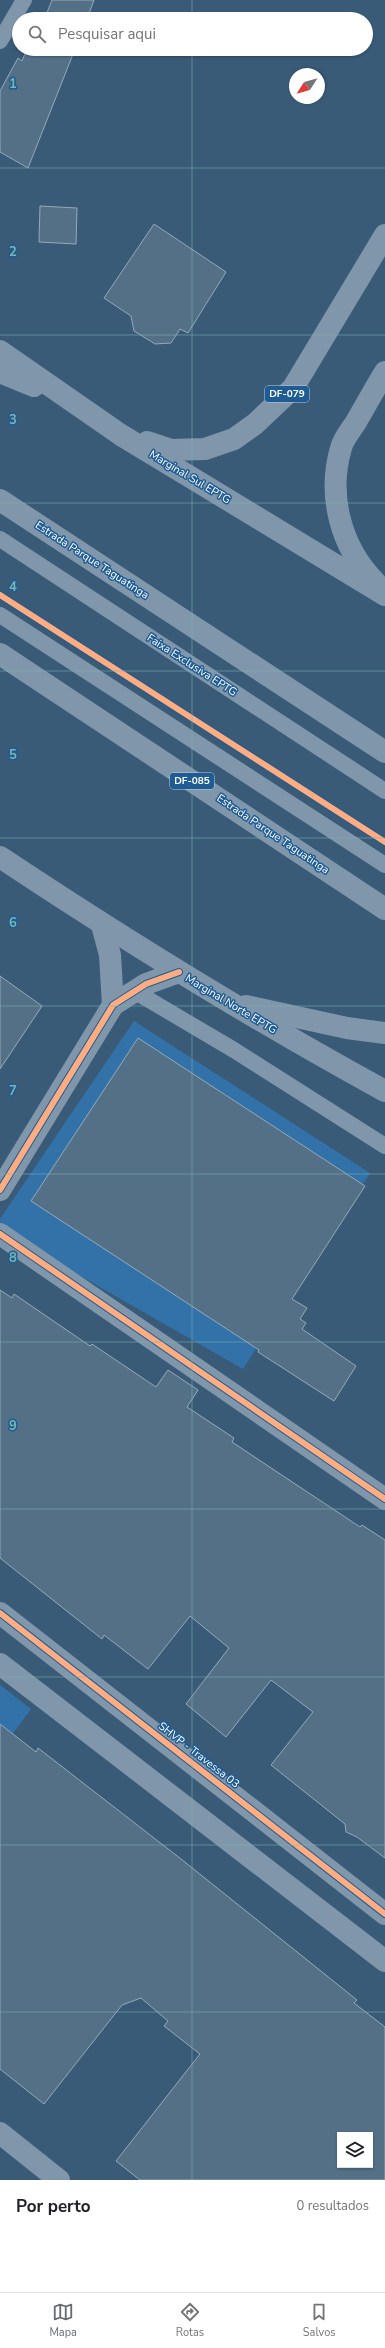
<!DOCTYPE html>
<html lang="pt">
<head>
<meta charset="utf-8">
<style>
  body { margin:0; font-family:"Nunito Sans",sans-serif; background:#f2f2f2; color:#202124 }
  .controls { position:absolute; right:12px; bottom:12px; display:grid; overflow:hidden; border-radius:0px; box-shadow:0 1px 3px #0004 }
  .controls button { width:36px; height:36px; display:grid; place-items:center; padding:0; border:0; border-bottom:1px solid #e0e0e0; background:#fff; color:#202124; font:20px sans-serif }
  .compass { position:absolute; left:289px; top:68px; width:36px; height:36px; border-radius:50%; background:#fff; box-shadow:0 1px 3px #0004; rotate:234deg }
  .list { margin:0; padding:0; list-style:none }
  h2 { display:flex; justify-content:space-between; align-items:center; height:52px; margin:0; padding:0 16px; font-size:17px }
  h2 small { font-size:13px; font-weight:400; color:#757577 }
  .icon { flex:none; width:22px; height:22px; fill:none; stroke:currentColor; stroke-width:2; stroke-linecap:round; stroke-linejoin:round }
  .map { position:relative; flex:none; width:385px; height:2180px; overflow:hidden }
  .search { position:absolute; background:#fff; box-shadow:0 1px 3px #0004; left:12px; right:12px; top:12px; height:44px; display:flex; align-items:center; gap:10px; box-sizing:border-box; padding:0 14px; border-radius:22px; color:#757577; font-size:15px }
  .sheet { height:112px; background:#fff }
  nav { display:flex; justify-content:space-around; align-items:center; box-sizing:border-box; height:56px; border-top:1px solid #e0e0e0; background:#fff; font-size:11px; color:#757577 }
  nav a { display:grid; justify-items:center; gap:2px }
  nav .on { color:#656b71 }
  .map>svg:first-child { display:block }
  .green { fill:#3272a8 }
  .building { fill:#547087; stroke:#95a9b9; fill-rule:evenodd }
  .lines { fill:none; stroke-linecap:round; stroke-linejoin:round }
  .service { stroke:#8097ab; stroke-width:16 }
  .minor { stroke:#8097ab; stroke-width:22 }
  .tertiary { stroke:#8097ab; stroke-width:22 }
  .primary { stroke:#8096aa; stroke-width:22 }
  .motorway { stroke:#8097ab; stroke-width:22 }
  .cycleway-casing { stroke:#1e5c93; stroke-width:8 }
  .cycleway { stroke:#ffac80; stroke-width:6 }
  .grid { fill:none; stroke:#7bb4af; stroke-width:1; stroke-opacity:0.55 }
  .labels { text-anchor:middle; dominant-baseline:central; stroke-width:3; stroke-linejoin:round; paint-order:stroke }
  .shield { fill:#1e5c93; stroke:#bccedf; stroke-width:1 }
  .shield-label { font-size:10px; font-weight:bold; fill:#fff }
  .street-label { font-size:11px; fill:#fff; stroke:#1e5c93 }
  .grid-label { font-size:13px; text-anchor:middle; font-weight:bold; fill:#7bb4af; stroke:#1e5c93; stroke-width:3; stroke-linejoin:round; paint-order:stroke }
</style>
</head>
<body>
<div class="map">
<svg width="385" height="2180" viewBox="0 0 385 2180">
  <rect width="100%" height="100%" fill="#395b78"/>
  <!-- green -->
  <g class="green">
    <polygon points="134,1021 370,1173 243,1369 0,1230 0,1219"/>
    <polygon points="0,1685 31,1709 0,1751"/>
  </g>
  <!-- building -->
  <g class="building">
    <polygon points="52,0 94,0 87,19 40,19 42,13 46,15"/>
    <polygon points="27,49 75,49 28,168 0,152 0,91 18,58 22,61"/>
    <polygon points="40,206 77,208 76,244 39,242"/>
    <polygon points="154,224 226,272 188,333 180,329 171,343 155,344 134,331 131,316 104,298"/>
    <polygon points="0,976 42,1006 0,1069"/>
    <polygon points="138,1038 365,1186 292,1299 307,1308 300,1319 306,1323 302,1329 356,1366 334,1401 258,1352 259,1350 31,1201"/>
    <polygon points="0,1290 12,1298 14,1294 90,1346 92,1344 156,1387 168,1370 198,1390 187,1407 234,1438 232,1442 360,1527 362,1525 385,1540 385,1858 357,1837 346,1832 345,1824 271,1765 313,1712 271,1680 226,1737 186,1704 229,1648 190,1616 148,1669 104,1635 102,1639 0,1558"/>
    <path d="M0,1724L36,1752L38,1748L181,1859L357,2000L354,2003L385,2027V2180H140L116,2161L200,2054L164,2026L168,2021L141,1998L122,2005L44,2104L0,2069ZM340,2135H370V2165H340Z"/>
  </g>
  <g class="lines">
    <!-- service -->
    <g class="service">
      <polyline points="0,41 24,0"/>
      <polyline points="0,539 385,791"/>
      <polyline points="0,615 385,865"/>
      <polyline points="134,991 234,1050 385,1146"/>
    </g>
    <!-- minor -->
    <g class="minor">
      <polyline points="102,925 110,955 113,1005"/>
      <polyline points="0,1190 113,1005 146,984 179,972"/>
      <polyline points="0,1234 385,1499"/>
      <polyline points="0,2133 59,2180"/>
    </g>
    <!-- tertiary -->
    <g class="tertiary">
      <polyline points="0,1613 385,1914"/>
      <polyline points="0,1664 385,1961"/>
    </g>
    <!-- primary -->
    <g class="primary">
      <polyline points="0,351 121,435 385,595"/>
      <polyline points="0,372 34,386"/>
      <polyline points="147,442 171,450 205,449 234,439 255,424 293,388 385,235"/>
      <path d="M376,583C341,548 327,496 341,448C343,439 351,430 356,422C366,405 375,388 385,372"/>
      <path d="M0,857C125,940 253,1019 385,1091"/>
      <polyline points="246,1006 347,1028 385,1033"/>
    </g>
    <!-- motorway -->
    <g class="motorway">
      <polyline points="0,500 385,752"/>
      <polyline points="0,654 385,909"/>
    </g>
    <!-- cycleway casing -->
    <g class="cycleway-casing">
      <g id="cycleway">
        <polyline points="0,595 385,842"/>
        <polyline points="0,1190 113,1005 146,984 179,972"/>
        <polyline points="0,1234 385,1499"/>
        <polyline points="0,1613 385,1914"/>
      </g>
    </g>
    <!-- cycleway -->
    <use href="#cycleway" class="cycleway"/>
  </g>
  <!-- grid -->
  <path class="grid" d="M192,0V19M192,49V2180M0,168H385M0,335H385M0,503H385M0,671H385M0,838H385M0,1006H385M0,1174H385M0,1342H385M0,1509H385M0,1677H385M0,1845H385M0,2012H385"/>
  <g class="labels">
    <!-- shield labels -->
    <g class="shield">
      <rect x="265" y="386" width="44" height="16" rx="3"/>
      <rect x="170" y="773" width="44" height="16" rx="3"/>
    </g>
    <g class="shield-label">
      <text x="287" y="394">DF-079</text>
      <text x="192" y="781">DF-085</text>
    </g>
    <!-- street labels -->
    <g class="street-label">
      <text transform="translate(190 477) rotate(31)">Marginal Sul EPTG</text>
      <text transform="translate(92 560) rotate(33)">Estrada Parque Taguatinga</text>
      <text transform="translate(192 665) rotate(33)">Faixa Exclusiva EPTG</text>
      <text transform="translate(273 834) rotate(34)">Estrada Parque Taguatinga</text>
      <text transform="translate(231 1004) rotate(31)">Marginal Norte EPTG</text>
      <text transform="translate(199 1755) rotate(38)">SHVP - Travessa 03</text>
    </g>
  </g>
  <g class="grid-label">
    <text x="13" y="88">1</text>
    <text x="13" y="256">2</text>
    <text x="13" y="424">3</text>
    <text x="13" y="591">4</text>
    <text x="13" y="759">5</text>
    <text x="13" y="927">6</text>
    <text x="13" y="1095">7</text>
    <text x="13" y="1262">8</text>
    <text x="13" y="1430">9</text>
  </g>
</svg>
<div class="controls">
<button><svg class="icon" aria-label="layers" viewBox="0 0 24 24"><path d="M12 4l9 5-9 5-9-5zM3 14l9 5 9-5"/></svg></button>
</div>
<svg class="compass" viewBox="-18 -18 36 36"><path d="M0-13l5 13h-10z" fill="#e53935"/><path d="M0 13l5-13h-10z" fill="#757577"/></svg>
<div class="search"><svg class="icon" aria-label="search" viewBox="0 0 24 24"><circle cx="10" cy="10" r="6"/><path d="M15 15l6 6"/></svg>Pesquisar aqui</div>
</div>
<section class="sheet">
<h2>Por perto<small>0 resultados</small></h2>
<ul class="list">
</ul>
</section>
<nav>
<a class="on"><svg class="icon" aria-label="map" viewBox="0 0 24 24"><path d="M3 6l6-2 6 2 6-2v14l-6 2-6-2-6 2zM9 4v14M15 6v14"/></svg>Mapa</a>
<a><svg class="icon" aria-label="directions" viewBox="0 0 24 24"><path d="M12 3l9 9-9 9-9-9zM9 14v-3h6M13 9l2 2-2 2"/></svg>Rotas</a>
<a><svg class="icon" aria-label="saved" viewBox="0 0 24 24"><path d="M7 4h10v16l-5-4-5 4z"/></svg>Salvos</a>
</nav>
</body>
</html>
